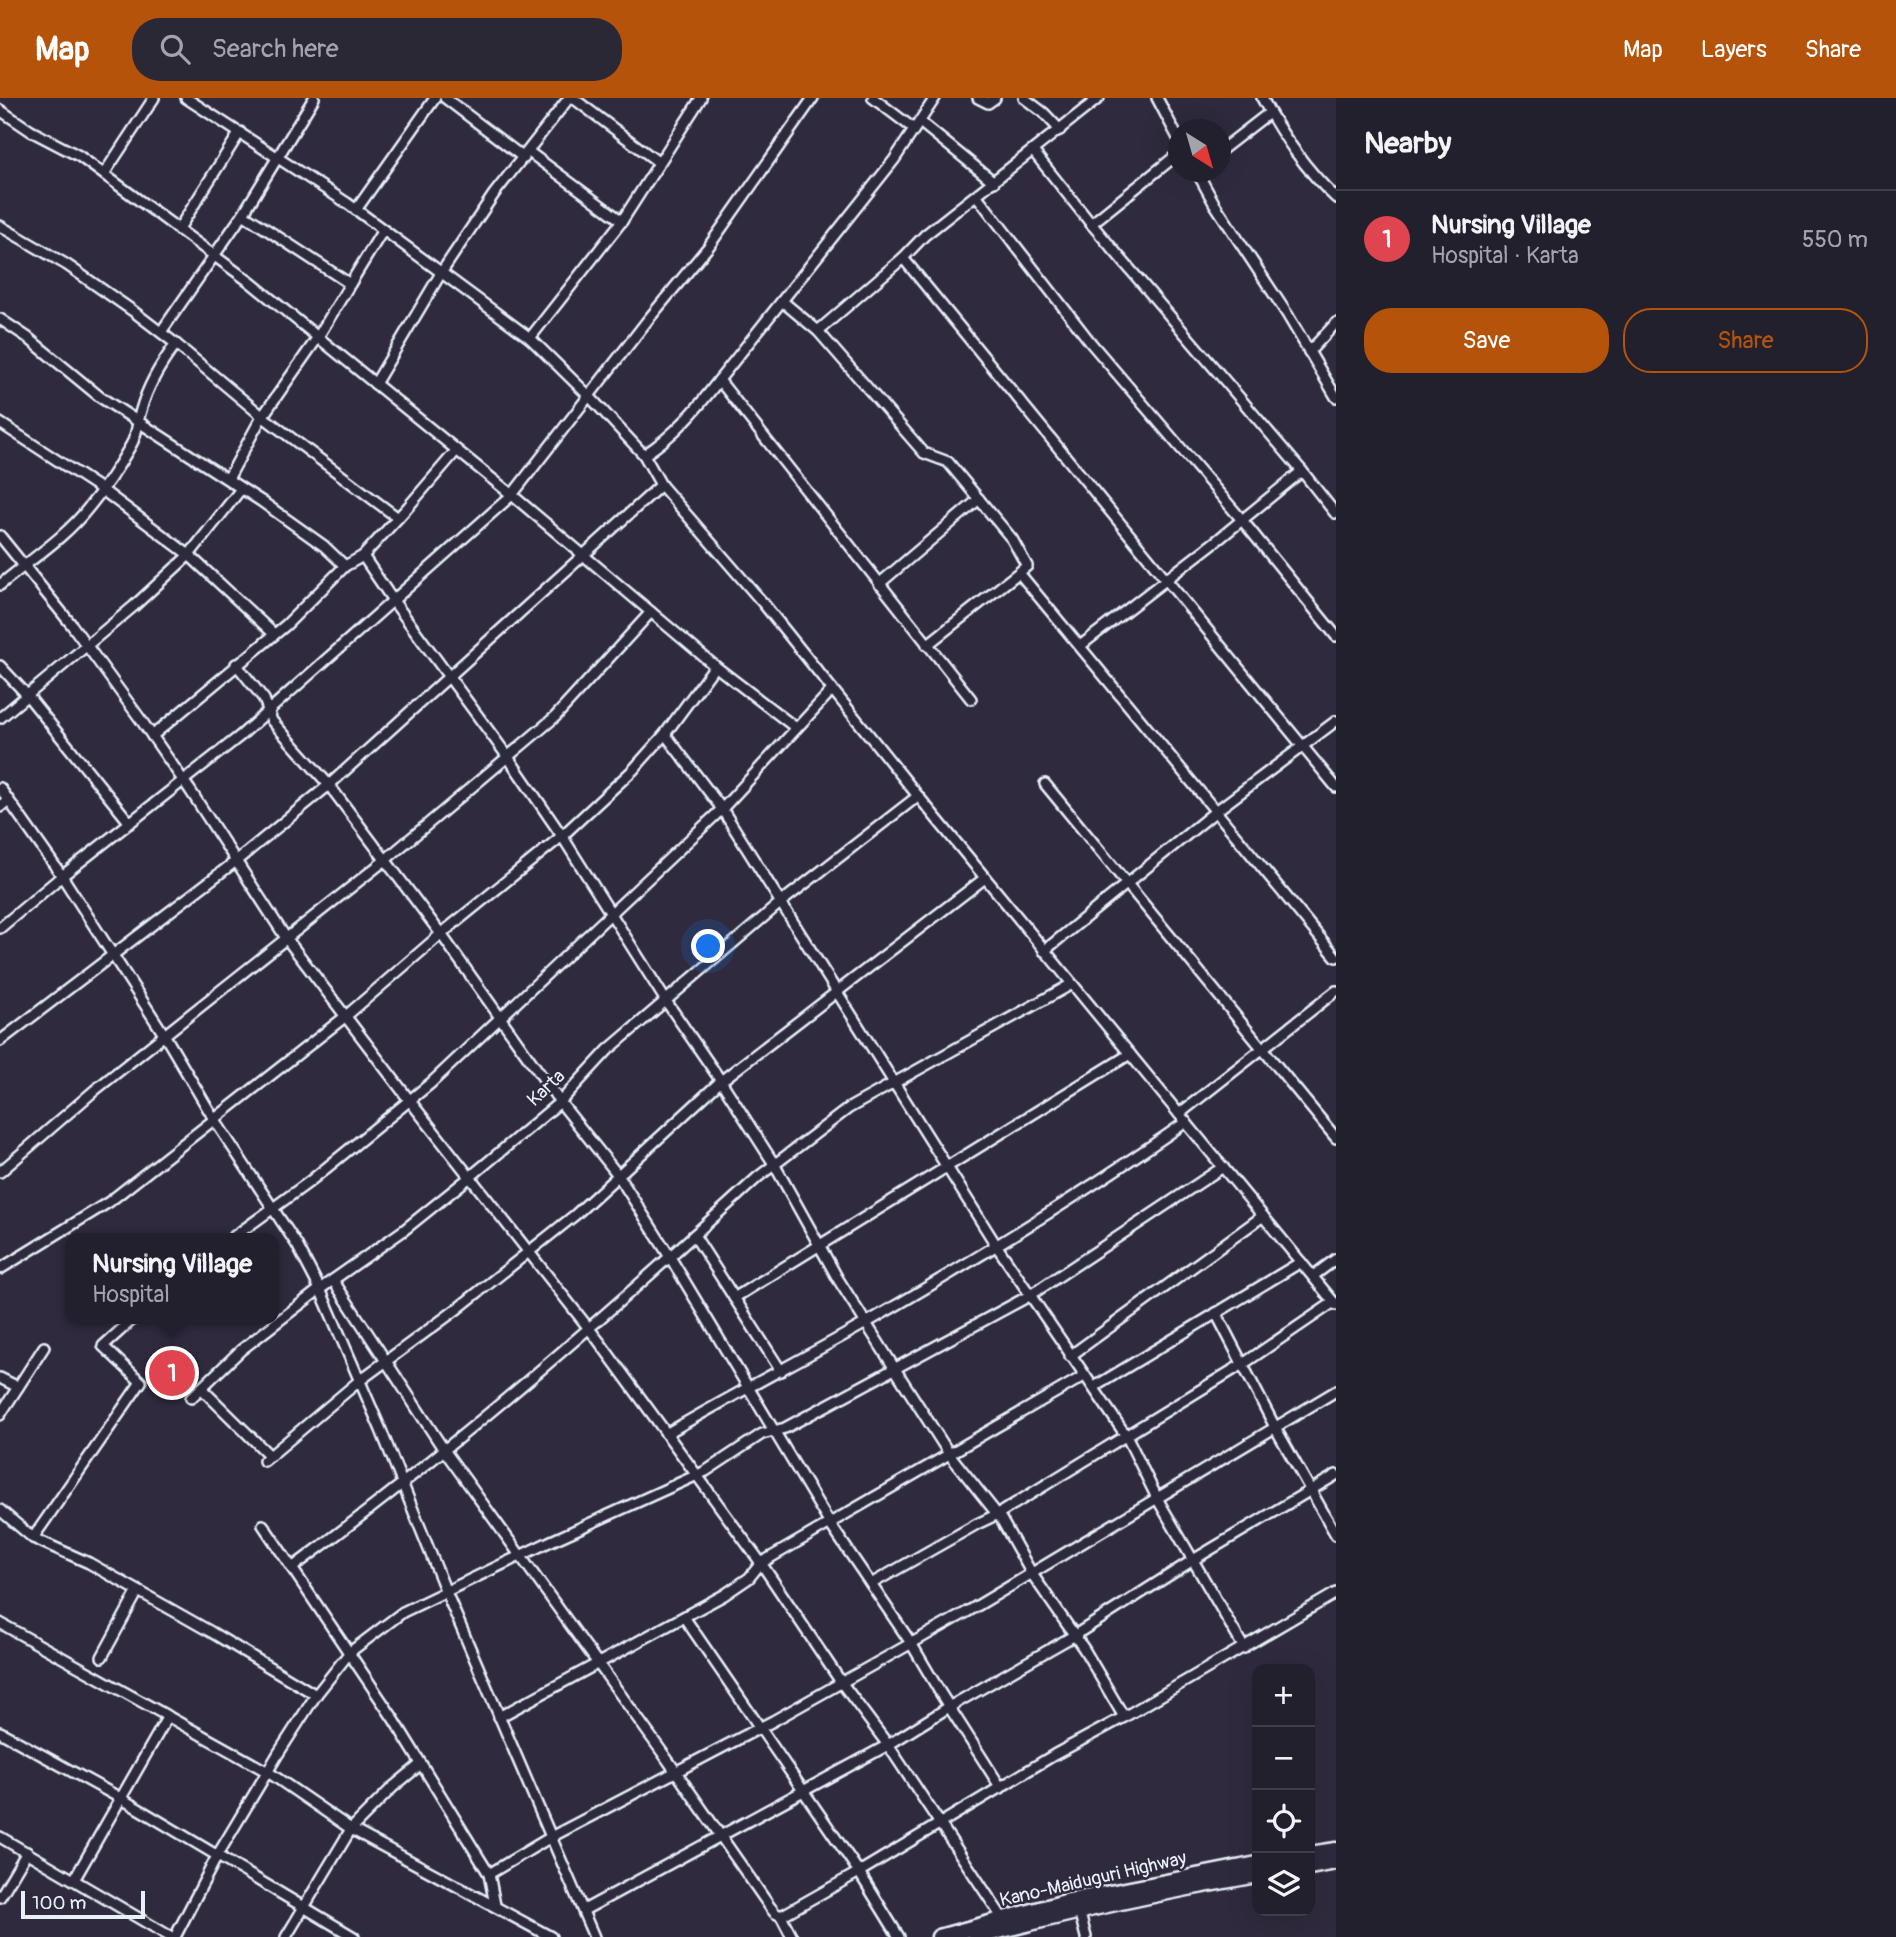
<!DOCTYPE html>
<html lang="en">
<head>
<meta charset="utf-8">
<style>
  body { margin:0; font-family:Pangolin,sans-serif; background:#2b2836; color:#f1f3f6 }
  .controls { position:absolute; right:21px; bottom:21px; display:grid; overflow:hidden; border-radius:14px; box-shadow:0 7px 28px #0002 }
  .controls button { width:63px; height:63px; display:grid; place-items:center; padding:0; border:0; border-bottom:2px solid #403e4a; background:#23202e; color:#f1f3f6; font:35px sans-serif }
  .compass { position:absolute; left:1168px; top:21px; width:63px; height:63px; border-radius:50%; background:#23202e; box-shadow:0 7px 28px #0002; rotate:143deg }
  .scale { position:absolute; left:21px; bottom:18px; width:124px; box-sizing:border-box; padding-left:7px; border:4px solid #e8f1f8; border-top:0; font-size:19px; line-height:24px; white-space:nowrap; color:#e8f1f8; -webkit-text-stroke:5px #2f2a3d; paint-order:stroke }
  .you { position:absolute; left:709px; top:849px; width:24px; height:24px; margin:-18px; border:5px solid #fff; border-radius:50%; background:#1a73e8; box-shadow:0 0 0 10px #1a73e833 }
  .badge { display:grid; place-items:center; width:46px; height:46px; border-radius:50%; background:#b45309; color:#fff; font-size:23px; font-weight:700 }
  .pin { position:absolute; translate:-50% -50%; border:4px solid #fff; box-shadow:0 2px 7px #0006 }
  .popup { position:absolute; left:65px; top:1135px; width:214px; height:91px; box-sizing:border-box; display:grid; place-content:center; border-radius:14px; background:#23202e; filter:drop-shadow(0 2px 5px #0005); font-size:23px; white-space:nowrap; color:#a3a3aa }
  .popup b { font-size:26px; color:#f1f3f6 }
  .popup::after { content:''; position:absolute; left:50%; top:100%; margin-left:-14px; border:14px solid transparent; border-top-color:#23202e }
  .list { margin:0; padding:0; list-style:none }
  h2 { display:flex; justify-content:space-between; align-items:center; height:91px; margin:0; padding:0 28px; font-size:30px }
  h2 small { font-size:23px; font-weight:400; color:#a3a3aa }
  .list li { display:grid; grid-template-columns:46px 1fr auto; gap:21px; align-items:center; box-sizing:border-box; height:98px; padding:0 28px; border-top:2px solid #403e4a }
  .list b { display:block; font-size:26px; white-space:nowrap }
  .list p { margin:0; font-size:23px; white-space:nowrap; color:#a3a3aa }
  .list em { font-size:23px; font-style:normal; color:#a3a3aa }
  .actions { display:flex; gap:14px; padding:21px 28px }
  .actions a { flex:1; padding:16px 0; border:2px solid #b45309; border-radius:28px; text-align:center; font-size:24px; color:#b45309 }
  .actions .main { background:#b45309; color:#fff }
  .icon { flex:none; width:38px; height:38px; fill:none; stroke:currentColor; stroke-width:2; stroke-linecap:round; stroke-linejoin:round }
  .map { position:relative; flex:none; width:1336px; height:1839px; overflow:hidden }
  header { display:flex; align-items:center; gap:42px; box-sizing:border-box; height:98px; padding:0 35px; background:#b45309; color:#fff }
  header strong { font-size:33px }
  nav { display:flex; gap:38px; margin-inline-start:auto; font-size:24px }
  .search { width:490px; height:63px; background:#2b2836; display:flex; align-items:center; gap:18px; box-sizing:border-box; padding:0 24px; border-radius:28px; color:#a3a3aa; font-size:26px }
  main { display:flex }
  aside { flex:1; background:#23202e }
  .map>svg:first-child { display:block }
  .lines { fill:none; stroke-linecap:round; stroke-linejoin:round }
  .minor-casing { stroke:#e8f1f8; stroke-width:14 }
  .trunk-casing { stroke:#e8f1f8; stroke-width:19 }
  .minor { stroke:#2f2a3d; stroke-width:9 }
  .trunk { stroke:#2f2a3d; stroke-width:14 }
  .labels { text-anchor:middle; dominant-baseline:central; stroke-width:5; stroke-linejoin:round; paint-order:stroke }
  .street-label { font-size:19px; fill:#e8f1f8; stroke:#2f2a3d }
</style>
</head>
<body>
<header>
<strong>Map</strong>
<div class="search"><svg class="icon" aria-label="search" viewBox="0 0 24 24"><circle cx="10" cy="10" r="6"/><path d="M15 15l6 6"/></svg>Search here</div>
<nav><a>Map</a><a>Layers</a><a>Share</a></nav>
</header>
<main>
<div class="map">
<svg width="1336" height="1839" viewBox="0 0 1336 1839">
  <rect width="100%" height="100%" fill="#2f2a3d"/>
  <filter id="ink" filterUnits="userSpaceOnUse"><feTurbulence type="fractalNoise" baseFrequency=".0143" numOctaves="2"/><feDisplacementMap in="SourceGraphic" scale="14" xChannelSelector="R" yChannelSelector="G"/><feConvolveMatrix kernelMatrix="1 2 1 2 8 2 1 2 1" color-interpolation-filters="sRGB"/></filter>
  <g filter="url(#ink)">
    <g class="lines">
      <!-- minor casing -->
      <g class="minor-casing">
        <g id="minor">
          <polyline points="186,0 347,105 530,240 590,299 644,357 661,387 763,505 918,698 1336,1207"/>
          <polyline points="445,0 524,60"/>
          <polyline points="573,0 658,64"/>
          <polyline points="873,0 914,31"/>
          <polyline points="978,0 988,5 995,0"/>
          <polyline points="1024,0 1044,15 1060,32"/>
          <polyline points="1157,0 1178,40"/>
          <path d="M1262,0C1280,35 1307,73 1336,100"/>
          <polyline points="0,12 31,33 79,58 250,184 512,397 715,568 796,630"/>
          <polyline points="920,24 994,84"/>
          <polyline points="1033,53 1088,122 1302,373 1335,415"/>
          <polyline points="1220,53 1269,15"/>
          <polyline points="529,54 622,123"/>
          <polyline points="1197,74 1214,105 1287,216 1336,299"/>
          <polyline points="104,76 154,0"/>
          <polyline points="977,98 1091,245 1242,422 1336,538"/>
          <polyline points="356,112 435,0"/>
          <polyline points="243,116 350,186 383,132"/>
          <polyline points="1091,126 1178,56"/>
          <polyline points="0,128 67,167 133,213 176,246 262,318 398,420"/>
          <polyline points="178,132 240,34"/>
          <polyline points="903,160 1336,689"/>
          <polyline points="782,203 818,233 924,355 948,364 1012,441 1027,468 927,547"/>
          <polyline points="0,221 27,239 100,299 261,403 324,448 345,468"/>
          <polyline points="818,233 903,160 925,137 1099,0"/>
          <polyline points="161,234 243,116 314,0"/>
          <polyline points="530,240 622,123 701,0"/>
          <polyline points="1309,254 1336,225"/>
          <polyline points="719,282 894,62 935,0"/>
          <polyline points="375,286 441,175 494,96 569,0"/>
          <polyline points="0,325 101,391 189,457 274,536"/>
          <path d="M644,357C675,337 697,311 719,282L971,601"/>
          <polyline points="228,381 260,322 318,239 350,186"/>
          <polyline points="0,438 71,526 141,622 190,692 286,840 410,1003 598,1242 761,1465 841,1584 888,1647 1005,1824"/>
          <polyline points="363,458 394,504 508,659 562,738 666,903 721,983 774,1066 838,1181 895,1271 950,1357 1001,1421 1032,1476 1084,1551 1124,1619"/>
          <polyline points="1020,476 1336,859"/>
          <polyline points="879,486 979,401"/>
          <path d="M0,487C30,462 65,440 89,409C104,391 119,368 131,347C138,335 137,324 141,312C148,287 160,267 176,246"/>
          <polyline points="1080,548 1220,440 1302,373"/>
          <polyline points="236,566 264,601 272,623 329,687 441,836 560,1004 618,1077 670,1159 830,1426 911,1545 941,1596 1001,1690"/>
          <polyline points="0,568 27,597 130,725"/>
          <polyline points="0,620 134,508 189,457 241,391"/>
          <polyline points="665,636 722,711 996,1147 1127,1339 1158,1402 1244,1550"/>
          <polyline points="152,638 286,527 345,468 363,458 408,409 456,353"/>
          <polyline points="1045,686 1336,1040"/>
          <polyline points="0,690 62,778 165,938 214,1021 297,1147 320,1191 381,1332 446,1494 594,1839"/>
          <polyline points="0,709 8,702"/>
          <polyline points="0,830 62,778 240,638 512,397 647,223 709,148 813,0"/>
          <polyline points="1044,853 1216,713 1336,623"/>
          <polyline points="0,943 236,763 329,687 661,387"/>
          <polyline points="1179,1016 1336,893"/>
          <polyline points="0,1074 95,992 384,763 555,619 651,514"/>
          <polyline points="694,1137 781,1273"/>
          <polyline points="232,1140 309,1084 431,985 722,711 832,592"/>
          <polyline points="0,1171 109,1104 346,918 441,836 562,738 633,672 665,636 715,568"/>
          <polyline points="1313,1178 1336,1161"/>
          <polyline points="333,1182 444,1352 667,1661 770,1809 775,1815 781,1818 792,1839"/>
          <polyline points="734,1200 1130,956"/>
          <polyline points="1216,1215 1276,1331 1336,1437"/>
          <polyline points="1070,1258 1263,1118"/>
          <polyline points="0,1280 18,1289"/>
          <polyline points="1094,1289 1301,1164"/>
          <polyline points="202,1291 270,1358"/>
          <polyline points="191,1300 241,1252 320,1191 404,1132 470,1079 560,1004 608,952 780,805 918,698"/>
          <polyline points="0,1317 44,1249"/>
          <path d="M666,1336C732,1297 799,1263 866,1225C975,1162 1083,1096 1186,1024"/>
          <polyline points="264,1363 359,1283 457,1211 575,1117 721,983 985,780"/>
          <polyline points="0,1412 33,1440 89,1465 211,1534 316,1597"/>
          <polyline points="263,1427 393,1620 489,1776 495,1807"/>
          <polyline points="33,1440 141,1284 103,1248 133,1221"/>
          <path d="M292,1470C455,1350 608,1216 758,1079L849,1010L1072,886"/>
          <polyline points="871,1486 977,1426 998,1416 1246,1264 1334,1204"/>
          <polyline points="684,1519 859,1774 899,1839"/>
          <polyline points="0,1525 268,1674 351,1731 551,1839"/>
          <polyline points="102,1559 138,1493"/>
          <polyline points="499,1619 724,1497 749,1480 761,1465 1084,1278"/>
          <polyline points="0,1634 122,1701 354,1839"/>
          <polyline points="0,1739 171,1839"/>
          <polyline points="489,1776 551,1739 773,1623 967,1514 1336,1293"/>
          <polyline points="74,1782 168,1618"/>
          <polyline points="0,1799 27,1754"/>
          <polyline points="584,1812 888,1647 949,1609 1075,1537 1193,1462 1336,1377"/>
          <polyline points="1079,1812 1086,1839"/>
          <polyline points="781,1818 859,1774 1054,1657 1124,1619 1336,1495"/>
          <polyline points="175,1839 217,1758 278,1656 316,1597 350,1554 403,1514 549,1444 706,1373 762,1336 785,1330 1029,1198 1223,1069"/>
          <polyline points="286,1839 351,1731 393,1689 421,1666"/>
        </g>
      </g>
      <!-- trunk casing -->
      <g class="trunk-casing">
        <g id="trunk">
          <polyline points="1310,1756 1336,1752"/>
          <polyline points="1310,1769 1336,1764"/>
          <polyline points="939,1839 1069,1803 1257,1766"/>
          <path d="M976,1839C1069,1814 1162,1794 1257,1777"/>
        </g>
      </g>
      <!-- minor -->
      <use href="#minor" class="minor"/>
      <!-- trunk -->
      <use href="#trunk" class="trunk"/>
    </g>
  </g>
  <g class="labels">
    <!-- street labels -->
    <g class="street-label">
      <text transform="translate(546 990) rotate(-43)">Karta</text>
      <text transform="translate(1093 1781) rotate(-13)">Kano-Maiduguri Highway</text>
    </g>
  </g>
</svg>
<div class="controls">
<button>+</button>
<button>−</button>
<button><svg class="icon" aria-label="locate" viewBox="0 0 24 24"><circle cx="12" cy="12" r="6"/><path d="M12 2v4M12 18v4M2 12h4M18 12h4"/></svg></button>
<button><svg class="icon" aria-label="layers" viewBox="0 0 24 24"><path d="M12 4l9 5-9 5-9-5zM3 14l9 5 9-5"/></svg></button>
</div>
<svg class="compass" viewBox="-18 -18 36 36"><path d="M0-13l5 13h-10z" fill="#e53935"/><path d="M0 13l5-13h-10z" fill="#a3a3aa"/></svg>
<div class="scale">100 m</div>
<div class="you"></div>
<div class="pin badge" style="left:172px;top:1275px;background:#e0444e">1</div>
<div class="popup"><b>Nursing Village</b>Hospital</div>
</div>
<aside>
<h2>Nearby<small></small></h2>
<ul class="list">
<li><span class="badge" style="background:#e0444e">1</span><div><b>Nursing Village</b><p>Hospital · Karta</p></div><em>550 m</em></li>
</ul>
<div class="actions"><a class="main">Save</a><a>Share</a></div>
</aside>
</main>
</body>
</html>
